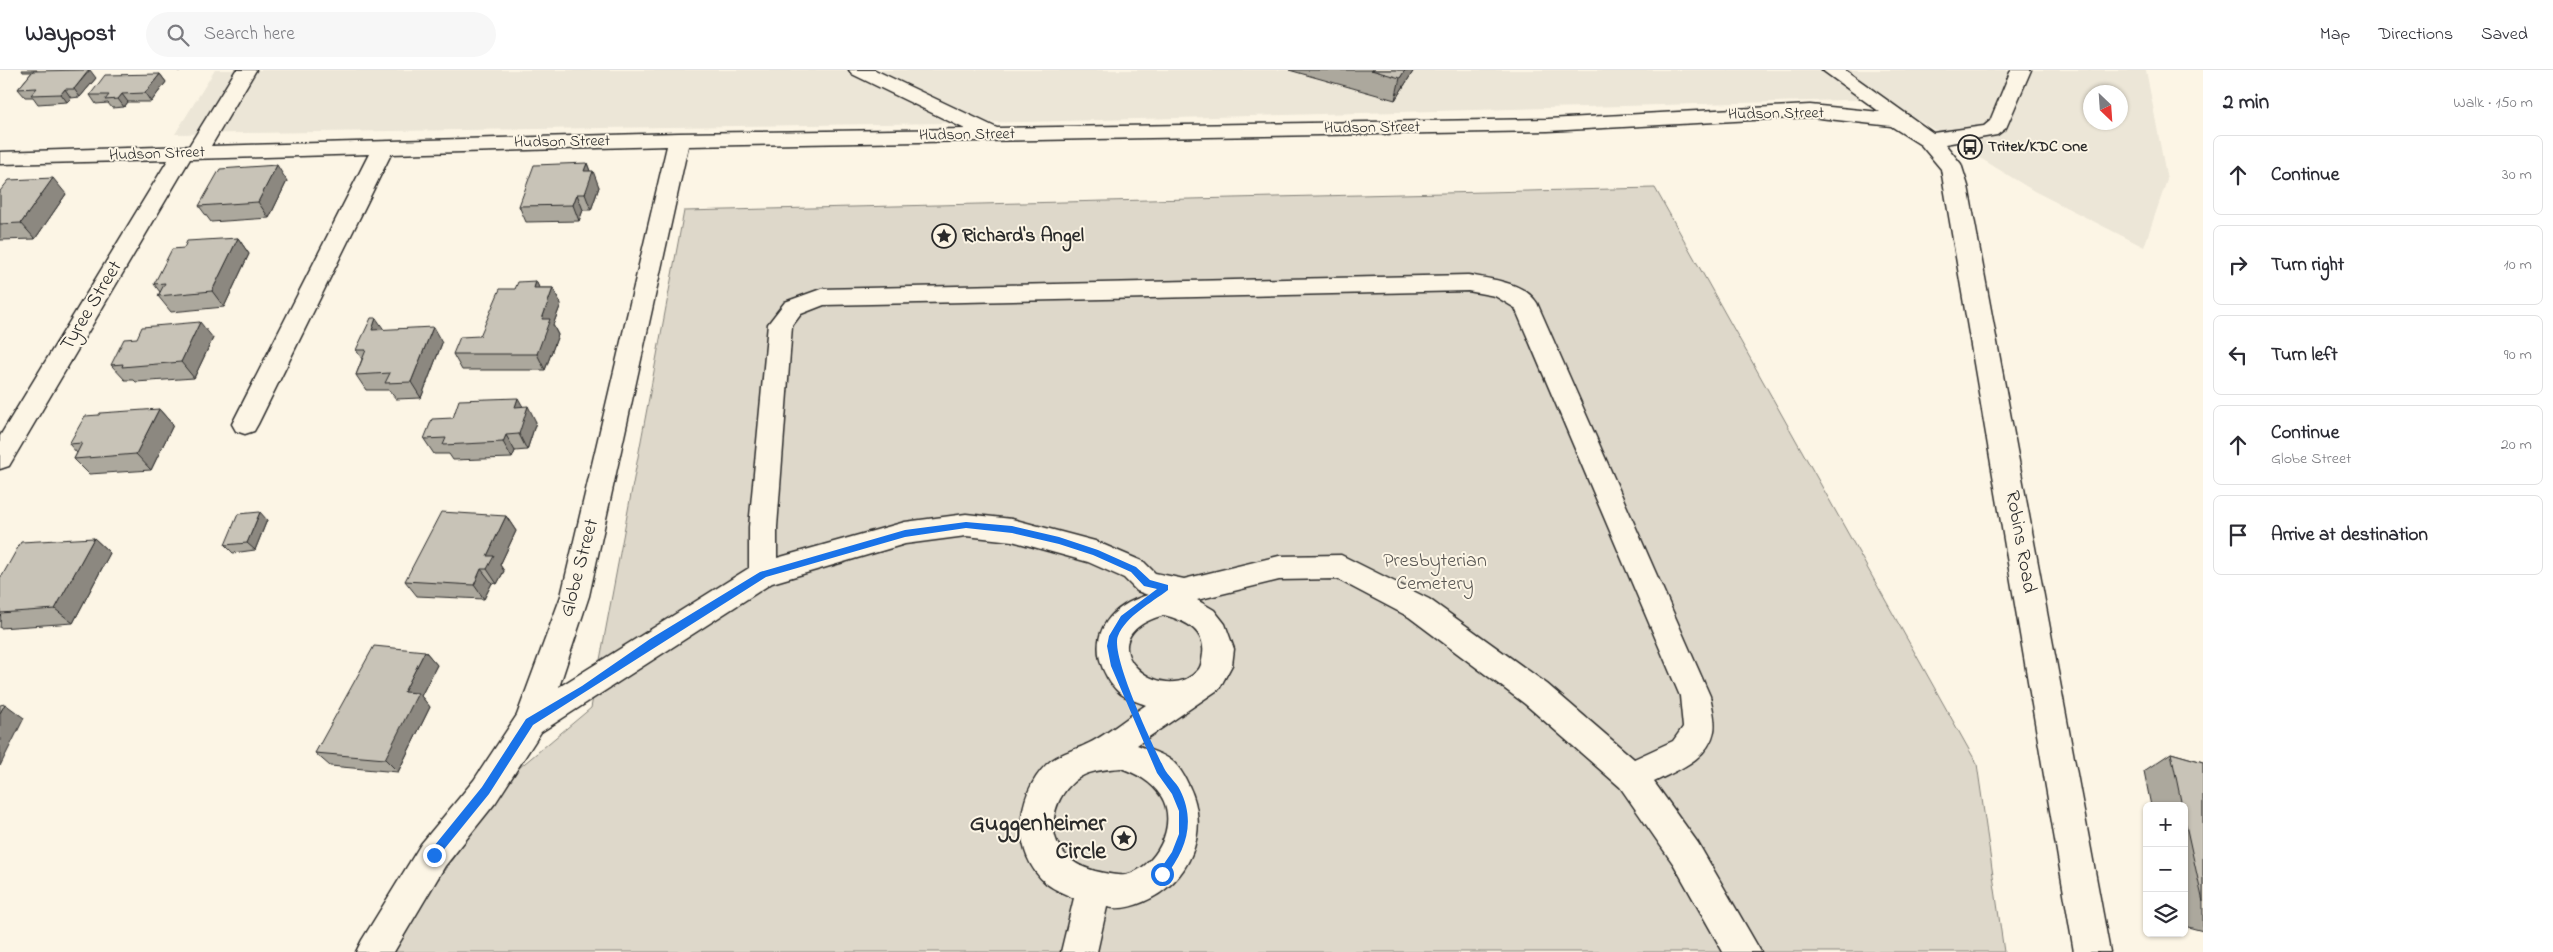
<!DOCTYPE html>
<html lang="en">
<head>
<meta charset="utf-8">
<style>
  body { margin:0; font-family:"Indie Flower",sans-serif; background:#f7f7f7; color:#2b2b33 }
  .controls { position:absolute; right:15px; bottom:15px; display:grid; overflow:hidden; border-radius:8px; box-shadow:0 1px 4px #0004 }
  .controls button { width:45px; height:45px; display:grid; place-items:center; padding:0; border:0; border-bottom:1px solid #e1e1e2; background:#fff; color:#2b2b33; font:25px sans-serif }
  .compass { position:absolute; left:2083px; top:15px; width:45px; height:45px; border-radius:50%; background:#fff; box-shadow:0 1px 4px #0004; rotate:155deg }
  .stop { position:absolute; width:15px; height:15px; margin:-11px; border:4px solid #1a73e8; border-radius:50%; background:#fff }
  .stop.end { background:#1a73e8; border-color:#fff; box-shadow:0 1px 5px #0008 }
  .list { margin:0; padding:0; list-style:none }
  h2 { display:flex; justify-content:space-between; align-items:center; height:65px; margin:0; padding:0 20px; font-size:21px }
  h2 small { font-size:16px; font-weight:400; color:#7c7c81 }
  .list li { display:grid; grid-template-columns:32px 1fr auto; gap:15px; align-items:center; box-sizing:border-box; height:80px; margin:0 10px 10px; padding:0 10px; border:1px solid #e1e1e2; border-radius:8px }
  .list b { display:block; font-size:19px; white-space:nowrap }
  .list p { margin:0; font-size:16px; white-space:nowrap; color:#7c7c81 }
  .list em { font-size:16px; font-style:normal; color:#7c7c81 }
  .icon { flex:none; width:28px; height:28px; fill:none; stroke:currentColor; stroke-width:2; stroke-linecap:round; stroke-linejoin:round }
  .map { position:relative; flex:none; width:2203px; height:882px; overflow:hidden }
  header { display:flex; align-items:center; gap:30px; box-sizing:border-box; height:70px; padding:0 25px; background:#fff; border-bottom:1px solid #e1e1e2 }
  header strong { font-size:24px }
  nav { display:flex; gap:28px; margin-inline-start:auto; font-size:18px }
  .search { width:350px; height:45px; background:#f7f7f7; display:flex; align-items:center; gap:12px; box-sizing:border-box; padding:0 18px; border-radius:28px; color:#7c7c81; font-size:19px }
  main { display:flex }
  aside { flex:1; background:#fff }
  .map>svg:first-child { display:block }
  .built { fill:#ece6d7; fill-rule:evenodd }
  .green { fill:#ded8ca; stroke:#84827a }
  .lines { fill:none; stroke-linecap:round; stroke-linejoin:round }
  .minor-casing { stroke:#2b2b2b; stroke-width:3 }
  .minor { fill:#fcf5e5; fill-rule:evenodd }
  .wall { fill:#aca89d; stroke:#2b2b2b }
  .shaded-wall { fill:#8c8880; stroke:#2b2b2b }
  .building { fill:#c8c3b7; stroke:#2b2b2b }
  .route { fill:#1a73e8 }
  .labels { text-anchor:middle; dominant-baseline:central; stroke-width:4; stroke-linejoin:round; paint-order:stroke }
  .far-street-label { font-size:16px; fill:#2b2b2b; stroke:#fcf5e5 }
  .far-poi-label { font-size:16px; font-weight:bold; fill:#2b2b2b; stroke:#fcf5e5; text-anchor:start }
  .poi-label { font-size:20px; font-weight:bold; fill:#2b2b2b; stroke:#fcf5e5; text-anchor:start }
  .street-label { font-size:20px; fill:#2b2b2b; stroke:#fcf5e5 }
  .park-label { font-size:20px; fill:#585653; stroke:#fcf5e5 }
  .near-poi-label { font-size:24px; font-weight:bold; fill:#2b2b2b; stroke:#fcf5e5; text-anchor:end }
</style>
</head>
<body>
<header>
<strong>Waypost</strong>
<div class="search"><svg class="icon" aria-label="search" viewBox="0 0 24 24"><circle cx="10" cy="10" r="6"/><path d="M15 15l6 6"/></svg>Search here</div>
<nav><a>Map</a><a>Directions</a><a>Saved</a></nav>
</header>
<main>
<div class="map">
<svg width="2203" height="882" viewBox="0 0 2203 882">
  <rect width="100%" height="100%" fill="#fcf5e5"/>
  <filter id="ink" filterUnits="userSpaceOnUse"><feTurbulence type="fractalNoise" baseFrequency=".02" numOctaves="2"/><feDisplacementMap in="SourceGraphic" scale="10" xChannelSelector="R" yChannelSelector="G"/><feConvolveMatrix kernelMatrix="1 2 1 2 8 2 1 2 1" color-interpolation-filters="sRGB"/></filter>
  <g filter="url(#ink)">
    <!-- built -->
    <path class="built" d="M215,0H2146L2167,110L2144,177L2034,121L1884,29L1026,52L175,64ZM2090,22H2120V52H2090Z"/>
    <!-- green -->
    <polygon class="green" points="1655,118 1977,694 2004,882 387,882 513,703 591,638 684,141"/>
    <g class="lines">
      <!-- minor casing -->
      <g class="minor-casing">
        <path id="minor" d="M236,0H256L211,76L679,63L965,59L852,4L849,0H875L997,58L1548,49L1810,35L1880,42L1822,0H1845L1933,63L1984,56L1990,51L2011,0H2031L2006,58L1997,65L1945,74L1961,94L1968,116L2110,882H2074L1941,99L1921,75L1891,56L1810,47L1548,61L688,76L589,526L559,617L749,498V457L768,254L785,232L821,219L1468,205C1490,209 1524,212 1537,233L1710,626C1712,636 1716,651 1714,661C1708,690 1677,700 1654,712L1698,773L1761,882H1723L1674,795L1620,717L1525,634L1409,547L1337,509L1279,510L1197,530L1214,540L1225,554L1234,579L1232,595L1219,619L1137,675C1149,680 1162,683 1172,691C1180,698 1185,707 1189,716C1211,761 1190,813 1143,832C1131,837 1120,840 1107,837L1097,882H1061L1074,828C1065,824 1055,820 1047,814C1011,784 1015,725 1047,694C1058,684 1072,681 1085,675C1106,666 1126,648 1146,635C1138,632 1128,629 1121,624C1113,618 1107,608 1103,599C1088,561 1113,535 1148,525L1137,521L1124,508L1088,492L1012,471L966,466L905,474L772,513L541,662L496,732L445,796L394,882H356L362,870L421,774L474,710L517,645L561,526L667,76L391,84L258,354L254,361L245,364L236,361L232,354L369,84L190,89L9,396L0,399V366L168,90L0,94V82L189,76ZM1468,221L1495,226L1515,238L1680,626L1683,657L1673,671L1634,689L1547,614L1429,529L1341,485L1279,486L1184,509L1155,503L1144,492L1095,471L1012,449L966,444L905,452L777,488V457L792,256L801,244L824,235ZM1164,545C1184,550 1206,560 1203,584C1202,590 1202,594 1199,599C1164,642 1078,569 1164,545ZM1121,698C1137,704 1151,711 1161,726C1179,754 1156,799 1125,805C1115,806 1105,803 1095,801C1082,797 1072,793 1063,782C1043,758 1057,718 1084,705C1095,700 1109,699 1121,698Z"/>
      </g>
      <!-- minor -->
      <use href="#minor" class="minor"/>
    </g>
    <!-- wall -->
    <g class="wall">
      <polygon points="22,0 37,0 36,1 96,8 80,27 71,28 67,32 38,34 33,27 25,27 18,19 32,2 23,2"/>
      <polygon points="177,0 190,0 178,1"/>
      <polygon points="1289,0 1414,0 1395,30"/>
      <polygon points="160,4 166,12 151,32 128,32 124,37 112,38 108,33 96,34 90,25"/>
      <polygon points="587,93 590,101 599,117 591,140 583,140 579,151 526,152 519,136"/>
      <polygon points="287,111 269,148 211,152 199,136"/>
      <polygon points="0,121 66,124 35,169 0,170"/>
      <polygon points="238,168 249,184 224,237 171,242 158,226 160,222 154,214 184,178"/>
      <polygon points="536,211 539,218 553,218 561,234 553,255 558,265 545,300 462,300 453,284 480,266 515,219"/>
      <polygon points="384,260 442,273 421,328 396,329 389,320 366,320 356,305 362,289 356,280"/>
      <polygon points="213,268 194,308 136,312 134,310 125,310 111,295"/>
      <polygon points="523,337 536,352 527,380 515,381 512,388 453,390 449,384 434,384 424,369 453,348"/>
      <polygon points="159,339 173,355 151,400 89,404 74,389 77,383 69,374"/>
      <polygon points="506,446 516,461 500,495 504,501 497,514 492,513 484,529 417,526 405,511"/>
      <polygon points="267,450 255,480 233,483 225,475"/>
      <polygon points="94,468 110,483 73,553 0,558 2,506"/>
      <polygon points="425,581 437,595 421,626 430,637 398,702 330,696 315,683"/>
      <polygon points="2171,683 2203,692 2203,861 2184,856 2184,736 2151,736 2144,701"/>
    </g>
    <!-- shaded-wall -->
    <g class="shaded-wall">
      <polygon points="90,0 96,8 80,27 74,19"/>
      <polygon points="1405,0 1414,0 1395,30 1400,8"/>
      <polygon points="160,4 166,12 151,32 145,23"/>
      <polygon points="65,19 71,28 67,32 61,24"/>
      <polygon points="122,24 128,32 124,37 118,29"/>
      <polygon points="587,93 591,104 593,101 599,117 591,140 585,124 584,101"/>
      <polygon points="277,95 287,111 269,148 258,132"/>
      <polygon points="53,108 66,124 35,169 21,153"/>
      <polygon points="577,124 583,140 579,151 573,135"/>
      <polygon points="238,168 249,184 224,237 212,221"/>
      <polygon points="536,211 544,228 534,218"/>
      <polygon points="553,218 561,234 553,255 558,265 545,300 537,284 542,249"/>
      <polygon points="376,248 387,264 372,260"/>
      <polygon points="200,252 213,268 194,308 181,292"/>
      <polygon points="433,257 442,273 421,328 411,312"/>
      <polygon points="518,328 526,342 528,336 536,352 527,380 519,364 515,337"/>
      <polygon points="159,339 173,355 151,400 136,384"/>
      <polygon points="506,365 515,381 512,388 503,372"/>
      <polygon points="260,442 267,450 255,480 247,473"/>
      <polygon points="506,446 516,461 500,495 504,501 497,514 487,499 487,486"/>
      <polygon points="94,468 110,483 73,553 55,539"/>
      <polygon points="481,499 492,513 484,529 474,515"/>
      <polygon points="425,581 437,595 421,626 430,637 398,702 385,689 404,622"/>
      <polygon points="5,634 24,648 0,696 0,643"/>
    </g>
    <!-- building -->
    <g class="building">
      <polygon points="89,0 74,19 65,19 61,24 31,25 37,18 18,19 33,1"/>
      <polygon points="1371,0 1405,0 1400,8"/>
      <polygon points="160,4 145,23 122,24 118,29 105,30 109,25 90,25 105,5"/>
      <polygon points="587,93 584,101 593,101 585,124 577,124 573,135 519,136 534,95"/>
      <polygon points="277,95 258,132 199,136 220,99"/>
      <polygon points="53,108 21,153 0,154 0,121 9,110"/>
      <polygon points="238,168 212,221 158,226 165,213 154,214 172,179 184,178 187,171"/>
      <polygon points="536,211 534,218 553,218 542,249 550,249 537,284 453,284 460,267 480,266 500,219 515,219 518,212"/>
      <polygon points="371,248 376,248 372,260 433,257 411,312 385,313 390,303 356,305 366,280 356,280"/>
      <polygon points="200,252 181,292 122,297 123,294 111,295 124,269 137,268 142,257"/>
      <polygon points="518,328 515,337 528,336 519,364 506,365 503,372 443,375 446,368 424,369 432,349 453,348 459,330"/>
      <polygon points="159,339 136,384 74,389 82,373 69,374 85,346 99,345 100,343"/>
      <polygon points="260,442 247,473 225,475 238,444"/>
      <polygon points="441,442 506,446 487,486 494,486 487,499 481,499 474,515 405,511"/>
      <polygon points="94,468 55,539 0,543 0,506 2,506 21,472"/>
      <polygon points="374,576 425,581 404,622 418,623 385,689 315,683"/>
      <polygon points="5,634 0,643 0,635"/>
      <polygon points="2171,683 2203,692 2203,832 2184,746 2184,736 2182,736"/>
    </g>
  </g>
  <!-- route -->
  <path class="route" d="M966,452L1012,456L1059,467L1098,480L1136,497L1150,510L1168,515V520C1151,533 1126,546 1118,566C1110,585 1153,676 1164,698C1168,706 1176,712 1180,720C1196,752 1186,780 1165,807H1158L1157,804L1172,782L1179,764V741L1172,724L1157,703L1111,596L1107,576L1109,566L1121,546L1157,519L1144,516L1131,502L1093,485L1059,474L1012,463L966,458L905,467L766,507L533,655L489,724L437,788H430V781L482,717L526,649L582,616L650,569L760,502L905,460Z"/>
  <!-- icons -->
  <defs>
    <g id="bus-ring" transform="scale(1.25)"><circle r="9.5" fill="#fcf5e5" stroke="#2b2b2b" stroke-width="1.5"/><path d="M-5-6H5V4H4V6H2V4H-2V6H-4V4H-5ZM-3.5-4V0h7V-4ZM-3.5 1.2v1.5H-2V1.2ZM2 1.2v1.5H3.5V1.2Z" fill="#2b2b2b"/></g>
    <g id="sight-ring" transform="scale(1.25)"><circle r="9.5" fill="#fcf5e5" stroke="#2b2b2b" stroke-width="1.5"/><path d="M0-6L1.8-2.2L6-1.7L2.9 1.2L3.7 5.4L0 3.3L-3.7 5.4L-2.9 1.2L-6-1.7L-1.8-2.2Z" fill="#2b2b2b"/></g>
  </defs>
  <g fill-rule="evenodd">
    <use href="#bus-ring" x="1970" y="77"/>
    <use href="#sight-ring" x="944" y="166"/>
    <use href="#sight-ring" x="1124" y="768"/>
  </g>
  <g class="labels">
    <!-- far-street labels -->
    <g class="far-street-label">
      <text transform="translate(1776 44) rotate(-1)">Hudson Street</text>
      <text transform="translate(1372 58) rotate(-1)">Hudson Street</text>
      <text transform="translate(967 65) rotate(-1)">Hudson Street</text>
      <text transform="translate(562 72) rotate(-1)">Hudson Street</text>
      <text transform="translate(157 84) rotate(-2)">Hudson Street</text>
    </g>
    <!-- far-poi labels -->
    <g class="far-poi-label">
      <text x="1988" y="77">Tritek/KDC One</text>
    </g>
    <!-- poi labels -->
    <g class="poi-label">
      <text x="962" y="166">Richard's Angel</text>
    </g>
    <!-- street labels -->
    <g class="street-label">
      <text transform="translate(92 236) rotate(-59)">Tyree Street</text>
      <text transform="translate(2020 472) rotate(80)">Robins Road</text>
      <text transform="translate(580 498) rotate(-75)">Globe Street</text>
    </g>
    <!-- park labels -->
    <g class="park-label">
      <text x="1435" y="491">Presbyterian<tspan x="1435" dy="23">Cemetery</tspan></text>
    </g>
    <!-- near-poi labels -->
    <g class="near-poi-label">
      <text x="1106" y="754">Guggenheimer<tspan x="1106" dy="28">Circle</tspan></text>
    </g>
  </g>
</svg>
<div class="controls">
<button>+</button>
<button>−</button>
<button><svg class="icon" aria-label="layers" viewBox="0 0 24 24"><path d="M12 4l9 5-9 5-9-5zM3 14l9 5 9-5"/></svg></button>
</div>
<svg class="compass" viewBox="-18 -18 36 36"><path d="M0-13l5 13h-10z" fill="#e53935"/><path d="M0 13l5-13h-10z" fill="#7c7c81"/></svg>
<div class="stop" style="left:1162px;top:804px"></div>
<div class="stop end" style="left:434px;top:785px"></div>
</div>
<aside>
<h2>2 min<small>Walk · 150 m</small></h2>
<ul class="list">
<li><svg class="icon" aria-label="ahead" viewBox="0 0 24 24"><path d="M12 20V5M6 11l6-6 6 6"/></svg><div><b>Continue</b></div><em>30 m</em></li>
<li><svg class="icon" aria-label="right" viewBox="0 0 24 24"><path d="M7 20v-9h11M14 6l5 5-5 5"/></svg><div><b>Turn right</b></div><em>10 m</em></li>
<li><svg class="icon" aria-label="left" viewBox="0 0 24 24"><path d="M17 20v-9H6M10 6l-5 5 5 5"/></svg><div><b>Turn left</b></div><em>90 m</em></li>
<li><svg class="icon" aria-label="ahead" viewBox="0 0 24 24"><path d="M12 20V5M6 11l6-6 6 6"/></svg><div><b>Continue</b><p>Globe Street</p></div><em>20 m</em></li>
<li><svg class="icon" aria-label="arrive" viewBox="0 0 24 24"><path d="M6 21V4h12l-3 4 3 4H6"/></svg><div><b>Arrive at destination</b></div></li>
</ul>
</aside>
</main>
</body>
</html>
